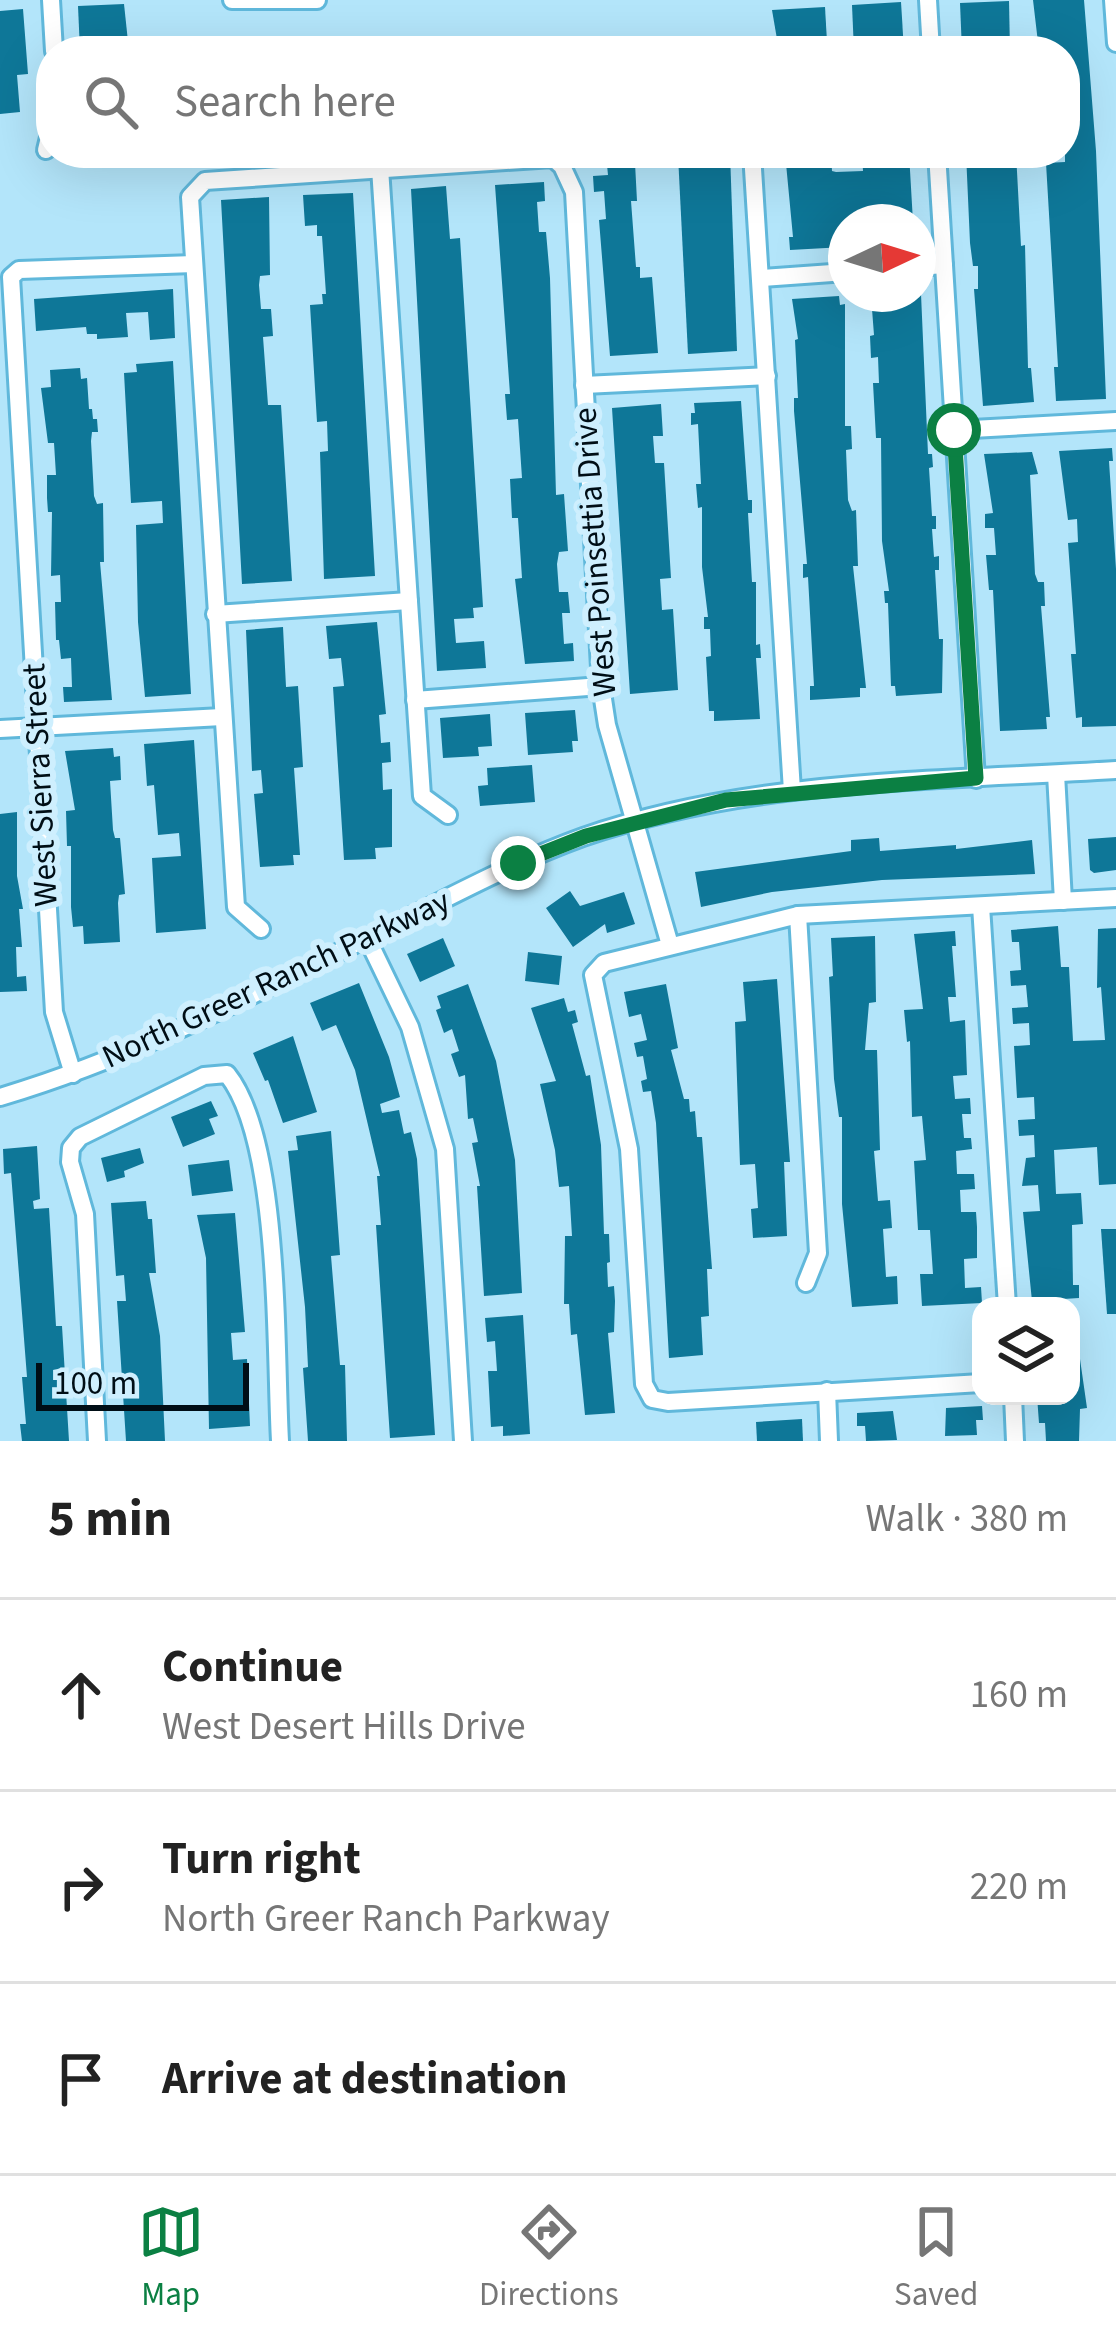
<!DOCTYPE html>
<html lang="en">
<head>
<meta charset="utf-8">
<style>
  body { margin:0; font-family:"Source Sans 3",sans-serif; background:#f6f6f6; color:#222 }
  .controls { position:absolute; right:36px; bottom:36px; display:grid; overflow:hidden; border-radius:24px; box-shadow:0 12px 48px #0002 }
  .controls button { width:108px; height:108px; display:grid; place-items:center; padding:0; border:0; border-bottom:3px solid #e0e0e0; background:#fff; color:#222; font:60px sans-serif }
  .compass { position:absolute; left:828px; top:204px; width:108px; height:108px; border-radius:50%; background:#fff; box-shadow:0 12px 48px #0002; rotate:86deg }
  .scale { position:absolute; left:36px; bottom:30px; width:213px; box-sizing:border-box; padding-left:12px; border:6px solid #000e16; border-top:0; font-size:33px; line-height:42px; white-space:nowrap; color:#000e16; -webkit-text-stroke:9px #ceeffe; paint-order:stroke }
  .stop { position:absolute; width:36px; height:36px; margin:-27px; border:9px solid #0b8043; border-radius:50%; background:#fff }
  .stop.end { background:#0b8043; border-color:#fff; box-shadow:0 3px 12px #0008 }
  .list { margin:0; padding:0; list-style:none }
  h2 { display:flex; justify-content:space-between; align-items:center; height:156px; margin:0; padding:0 48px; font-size:51px }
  h2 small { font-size:39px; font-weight:400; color:#767676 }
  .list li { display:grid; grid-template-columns:78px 1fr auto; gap:36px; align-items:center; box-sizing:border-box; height:192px; padding:0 48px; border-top:3px solid #e0e0e0 }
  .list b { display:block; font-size:45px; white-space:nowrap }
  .list p { margin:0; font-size:39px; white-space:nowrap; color:#767676 }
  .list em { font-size:39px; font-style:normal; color:#767676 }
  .icon { flex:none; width:66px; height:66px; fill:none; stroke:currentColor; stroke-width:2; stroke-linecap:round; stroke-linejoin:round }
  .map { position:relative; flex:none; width:1116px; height:1441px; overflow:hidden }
  .search { position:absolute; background:#fff; box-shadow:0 12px 48px #0002; left:36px; right:36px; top:36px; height:132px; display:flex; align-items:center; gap:30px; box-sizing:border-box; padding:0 42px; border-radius:48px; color:#767676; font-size:45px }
  .sheet { height:732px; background:#fff }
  nav { display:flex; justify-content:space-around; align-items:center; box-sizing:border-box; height:168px; border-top:3px solid #e0e0e0; background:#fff; font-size:33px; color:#767676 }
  nav a { display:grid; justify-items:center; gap:6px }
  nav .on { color:#0b8043 }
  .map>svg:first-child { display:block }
  .building { fill:#0e7798 }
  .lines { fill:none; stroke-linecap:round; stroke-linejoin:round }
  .minor-casing { stroke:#60b8db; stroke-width:22 }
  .minor { stroke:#fff; stroke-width:16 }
  .route { stroke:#0b8043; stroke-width:15 }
  .labels { text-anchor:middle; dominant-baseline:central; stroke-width:12; stroke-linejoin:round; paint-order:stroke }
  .street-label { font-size:33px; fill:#000e16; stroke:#ceeffe }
</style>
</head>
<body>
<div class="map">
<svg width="1116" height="1441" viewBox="0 0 1116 1441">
  <rect width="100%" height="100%" fill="#b3e5fa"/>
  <!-- building -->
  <g class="building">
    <polygon points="1033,0 1084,0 1096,151 1106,399 1056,401 1054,367 1058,367 1046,163 1065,162 1065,51 1039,51"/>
    <polygon points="1009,1 1010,51 962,51 960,3"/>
    <polygon points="901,2 904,51 854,51 852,5"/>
    <polygon points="124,4 129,51 80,51 78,6"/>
    <polygon points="825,7 827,42 778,45 772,10"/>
    <polygon points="23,9 28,74 17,75 20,112 0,114 0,11"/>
    <polygon points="730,153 737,351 688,354 678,155"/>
    <polygon points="785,153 831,153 832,171 836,172 863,171 862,153 909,153 913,222 843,222 844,247 790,250 789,237 793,237"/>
    <polygon points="966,153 1016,153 1021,246 1025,245 1028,368 1031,368 1034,402 983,406 974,289 978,289 978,266 973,266 970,243"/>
    <polygon points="635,163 637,201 631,201 636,267 640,267 640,278 652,277 658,353 610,356 599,220 606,219 604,191 594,192 593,176 608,175 607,165"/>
    <polygon points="544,182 545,201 537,202 539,232 546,232 550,278 556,495 564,494 568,551 559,552 557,564 559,592 568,592 570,613 562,613 564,644 573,643 574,661 525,664 515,579 522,578 518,518 512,518 510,479 522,478 518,419 507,420 505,394 510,394 495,185"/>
    <polygon points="446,186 450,239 460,238 483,607 473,608 474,618 454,619 456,643 484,641 486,668 437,671 411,189"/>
    <polygon points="353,193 375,576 324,579 320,452 328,451 327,421 317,422 310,305 323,304 322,294 326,294 322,236 317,236 317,225 305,226 303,195"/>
    <polygon points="269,197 270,275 260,276 259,285 261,309 271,309 273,336 263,337 268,405 281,405 292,581 242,584 221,200"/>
    <polygon points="173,289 175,338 150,340 148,312 126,313 128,337 97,339 97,334 87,334 86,327 36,331 34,299"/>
    <polygon points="921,294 928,454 932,454 933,467 929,468 932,516 936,516 936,529 932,529 934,557 939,556 939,570 935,570 939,639 943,639 942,693 896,696 895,686 891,686 888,603 885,603 884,591 889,591 882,541 881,438 876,438 873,383 879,383 878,357 871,358 870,336 874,335 871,296"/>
    <polygon points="839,296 840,305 845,304 845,426 851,426 852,449 846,450 848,500 852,511 856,510 858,566 853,566 866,688 860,688 860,697 810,700 810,686 814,686 808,577 803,578 803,564 807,564 794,411 794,398 798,398 795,340 798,339 792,299"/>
    <polygon points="173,361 191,694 145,697 138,622 136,525 163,523 162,501 131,503 124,373 137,372 136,364"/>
    <polygon points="80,368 81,379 87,378 89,409 92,409 93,419 97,419 98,432 92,432 91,441 94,496 97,504 103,503 104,562 100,562 112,700 64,702 63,687 72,687 71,658 61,659 59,640 56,640 55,602 61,602 60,575 51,576 52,512 48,512 47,498 47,475 56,475 54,443 48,443 41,388 51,387 50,370"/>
    <polygon points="741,401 748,500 752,500 752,513 748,513 752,582 756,582 756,645 760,644 761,658 756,658 760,719 714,721 714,711 709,711 706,657 711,656 710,629 704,629 704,617 708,617 702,567 702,507 698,508 696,484 701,484 698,424 691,425 691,413 695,413 694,403"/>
    <polygon points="661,404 663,436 653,436 655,463 664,463 671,578 660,579 662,610 673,609 678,690 630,694 612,408"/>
    <polygon points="1112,448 1113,461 1109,461 1116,569 1116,726 1082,727 1082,717 1076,718 1071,654 1076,654 1068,543 1078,542 1077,519 1068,520 1059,451"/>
    <polygon points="1032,452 1038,474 1030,475 1035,574 1038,582 1044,582 1045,606 1041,606 1050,717 1046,717 1047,729 1000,731 993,590 989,590 986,555 996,555 994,528 985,528 985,514 993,513 984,454"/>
    <polygon points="377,622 386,714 379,715 381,743 390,742 391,762 382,763 383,790 392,789 392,847 375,848 376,859 344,860 333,687 344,686 341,658 329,659 326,626"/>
    <polygon points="283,627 286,687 298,686 303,767 294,768 300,855 293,855 294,865 260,867 254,794 263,793 261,770 252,771 246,630"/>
    <polygon points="575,710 578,741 572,741 573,752 528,755 525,713"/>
    <polygon points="490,714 492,746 478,747 479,756 443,758 440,718"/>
    <polygon points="194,740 206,929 156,933 152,858 181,856 179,833 158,835 154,785 147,786 144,744"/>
    <polygon points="113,748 114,757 120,756 121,780 110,781 113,830 115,838 120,838 125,894 119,895 118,903 120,942 84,944 83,926 73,927 71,907 71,846 67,846 66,811 75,810 65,751"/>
    <polygon points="532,765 535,802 480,806 478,786 488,785 487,768"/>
    <polygon points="17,812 17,876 23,909 19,909 22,947 16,947 17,977 26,976 27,991 0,992 0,814"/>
    <polygon points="1116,837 1116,870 1094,873 1090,870 1088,839"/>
    <polygon points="879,838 880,851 956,845 956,849 1032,840 1035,874 882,880 772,892 701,907 695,872 851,851 851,840"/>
    <polygon points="570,891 580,906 624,892 635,924 607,933 605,924 573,947 546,908"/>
    <polygon points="1058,926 1061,967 1069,967 1073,1041 1105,1040 1101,987 1097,988 1098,929 1116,928 1116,1184 1099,1185 1097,1147 1054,1150 1056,1194 1081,1193 1083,1224 1072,1225 1073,1285 1079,1285 1079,1298 1032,1301 1023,1212 1040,1211 1038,1185 1022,1186 1026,1158 1035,1157 1034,1135 1019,1136 1018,1120 1035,1119 1034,1097 1017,1098 1014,1046 1030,1045 1029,1023 1013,1024 1012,1008 1028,1007 1026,985 1011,986 1010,971 1021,970 1019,942 1012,942 1011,930"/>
    <polygon points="955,931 956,946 952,946 956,997 948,997 950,1022 965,1020 967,1075 953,1076 955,1099 970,1098 971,1114 962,1114 964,1138 971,1138 972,1149 956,1151 957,1174 974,1174 975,1189 960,1190 961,1212 976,1212 977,1227 977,1258 964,1259 965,1288 981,1287 982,1303 922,1306 920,1274 933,1274 930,1230 918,1230 914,1161 926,1160 922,1116 912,1117 910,1041 907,1042 904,1010 923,1009 914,934"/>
    <polygon points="875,936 876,1002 869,1003 865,1050 877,1050 880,1150 874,1151 878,1201 890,1200 892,1228 883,1229 886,1277 897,1276 898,1304 852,1307 842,1204 842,1117 839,1117 834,1079 829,977 833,976 831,938"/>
    <polygon points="443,938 455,966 420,982 407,954"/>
    <polygon points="528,952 562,956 559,985 525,981"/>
    <polygon points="777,979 790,1162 784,1162 787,1236 753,1238 751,1209 758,1208 755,1164 740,1165 735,1022 746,1021 743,982"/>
    <polygon points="359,983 389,1057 400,1097 380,1104 382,1113 399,1110 404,1134 411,1132 417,1159 435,1435 390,1438 376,1225 381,1225 377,1176 380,1176 355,1070 336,1025 322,1031 310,1003"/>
    <polygon points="468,984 496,1061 515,1160 522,1293 484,1296 477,1186 480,1186 472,1143 478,1142 473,1118 468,1119 465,1075 459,1077 451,1054 459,1051 452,1029 444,1033 436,1010 441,1008 437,996"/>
    <polygon points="666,984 678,1048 671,1050 684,1099 689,1099 690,1112 695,1111 697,1137 702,1137 712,1269 707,1269 709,1316 701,1317 703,1355 669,1358 656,1123 651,1091 643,1092 641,1081 647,1079 643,1056 637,1057 634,1043 647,1040 641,1014 629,1017 624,992"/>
    <polygon points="564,998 568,1012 575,1010 578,1022 572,1024 586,1076 590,1075 601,1145 604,1234 609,1234 610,1262 607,1263 608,1287 614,1286 615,1301 614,1332 608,1333 615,1413 585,1415 577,1334 571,1335 569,1304 564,1304 565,1236 572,1236 569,1186 559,1187 555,1150 540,1084 556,1081 531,1008"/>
    <polygon points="293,1036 317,1112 283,1123 268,1080 265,1081 253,1053"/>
    <polygon points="211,1101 218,1116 209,1119 215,1134 183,1147 171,1117"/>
    <polygon points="331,1131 340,1255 331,1256 340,1365 345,1365 347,1441 308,1441 303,1368 308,1367 305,1307 288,1151 298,1150 296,1136"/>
    <polygon points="37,1146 40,1199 33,1201 34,1209 49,1208 56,1326 62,1326 69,1441 22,1441 20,1424 26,1424 22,1377 27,1377 11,1173 4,1174 3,1149"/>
    <polygon points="140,1148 144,1163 124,1171 125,1177 107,1182 101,1158"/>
    <polygon points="229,1160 233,1191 192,1196 188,1165"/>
    <polygon points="146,1201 148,1219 152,1219 156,1273 149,1273 160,1336 165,1441 126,1441 117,1301 126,1301 124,1275 116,1276 111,1203"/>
    <polygon points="235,1213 245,1332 231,1333 233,1360 247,1359 250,1426 209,1429 206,1258 197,1215"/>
    <polygon points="1101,1229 1116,1229 1116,1314 1107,1314"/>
    <polygon points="523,1315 530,1434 503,1436 503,1426 491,1427 488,1371 497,1371 495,1341 487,1342 485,1318"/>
    <polygon points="1080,1359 1087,1408 1080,1409 1079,1441 1046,1441 1045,1423 1039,1423 1037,1396 1071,1396 1071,1360"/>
    <polygon points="982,1406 983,1420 976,1420 977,1435 945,1436 946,1408"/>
    <polygon points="893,1411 897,1440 866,1441 865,1426 857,1426 857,1413"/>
    <polygon points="802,1419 803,1441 757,1441 756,1422"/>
  </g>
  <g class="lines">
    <!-- minor casing -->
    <g class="minor-casing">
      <g id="minor">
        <polyline points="51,0 54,51"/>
        <polyline points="232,0 317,0"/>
        <polyline points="928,0 931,51"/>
        <polyline points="1113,0 1116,43"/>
        <polyline points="46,150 51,129"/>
        <polyline points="752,153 792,791"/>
        <polyline points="937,153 976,779"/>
        <polyline points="380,168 422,796 448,815"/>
        <polyline points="918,267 944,265"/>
        <polyline points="762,278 846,272"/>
        <polyline points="584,385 767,376"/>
        <polyline points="954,430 1116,421"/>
        <polyline points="215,614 409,601"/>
        <polyline points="415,700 601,686"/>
        <polyline points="0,729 222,717"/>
        <polyline points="1056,774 1063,901"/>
        <polyline points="981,906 1007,1306"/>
        <polyline points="798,915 818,1253 806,1283"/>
        <polyline points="261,929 236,907 190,197 205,181 553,158 562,166 574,192 601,686 607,725 670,945"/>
        <polyline points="367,938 410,1027 445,1149 463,1441"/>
        <polyline points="73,1074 54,1012 11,277 19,270 194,264"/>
        <path d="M0,1097C135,1057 259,992 385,929C450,897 514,862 583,837C753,778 938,781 1116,770"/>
        <polyline points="981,1383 668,1402 652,1399 644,1384 629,1149 593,975 604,963 798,915 1116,898"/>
        <polyline points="827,1391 829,1441"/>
        <polyline points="1013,1396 1015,1441"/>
        <path d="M97,1441L85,1214L70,1162L71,1148L80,1137L204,1076L227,1074C281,1141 275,1351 280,1441"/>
      </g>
    </g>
    <!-- minor -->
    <use href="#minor" class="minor"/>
  </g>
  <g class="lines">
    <!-- route -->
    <polyline class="route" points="518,863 586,836 726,800 976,778 954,430"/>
  </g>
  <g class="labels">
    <!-- street labels -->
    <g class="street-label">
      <text transform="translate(595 552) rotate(-94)">West Poinsettia Drive</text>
      <text transform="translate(40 785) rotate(-93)">West Sierra Street</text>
      <text transform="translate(276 979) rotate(-25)">North Greer Ranch Parkway</text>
    </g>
  </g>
</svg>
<div class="controls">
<button><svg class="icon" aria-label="layers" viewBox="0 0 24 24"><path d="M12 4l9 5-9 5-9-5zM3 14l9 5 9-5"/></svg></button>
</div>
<svg class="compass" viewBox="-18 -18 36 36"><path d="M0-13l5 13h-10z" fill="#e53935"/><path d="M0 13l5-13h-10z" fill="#767676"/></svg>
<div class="scale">100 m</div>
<div class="stop" style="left:954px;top:430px"></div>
<div class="stop end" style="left:518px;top:863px"></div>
<div class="search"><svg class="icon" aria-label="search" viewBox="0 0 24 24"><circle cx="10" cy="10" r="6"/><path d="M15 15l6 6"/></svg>Search here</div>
</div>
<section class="sheet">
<h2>5 min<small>Walk · 380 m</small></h2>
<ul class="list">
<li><svg class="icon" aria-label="ahead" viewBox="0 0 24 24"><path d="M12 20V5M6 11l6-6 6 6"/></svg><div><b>Continue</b><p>West Desert Hills Drive</p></div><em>160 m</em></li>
<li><svg class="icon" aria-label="right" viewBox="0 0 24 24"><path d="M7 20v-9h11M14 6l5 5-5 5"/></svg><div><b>Turn right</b><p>North Greer Ranch Parkway</p></div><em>220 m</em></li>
<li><svg class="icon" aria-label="arrive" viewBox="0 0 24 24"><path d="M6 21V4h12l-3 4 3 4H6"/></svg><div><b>Arrive at destination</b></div></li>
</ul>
</section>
<nav>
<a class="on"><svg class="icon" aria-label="map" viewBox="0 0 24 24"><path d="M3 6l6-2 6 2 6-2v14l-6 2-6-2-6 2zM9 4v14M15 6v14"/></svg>Map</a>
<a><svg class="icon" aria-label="directions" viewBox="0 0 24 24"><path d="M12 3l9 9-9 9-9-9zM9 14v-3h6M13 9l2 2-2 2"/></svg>Directions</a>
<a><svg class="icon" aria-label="saved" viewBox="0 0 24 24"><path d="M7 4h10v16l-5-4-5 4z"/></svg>Saved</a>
</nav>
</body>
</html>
